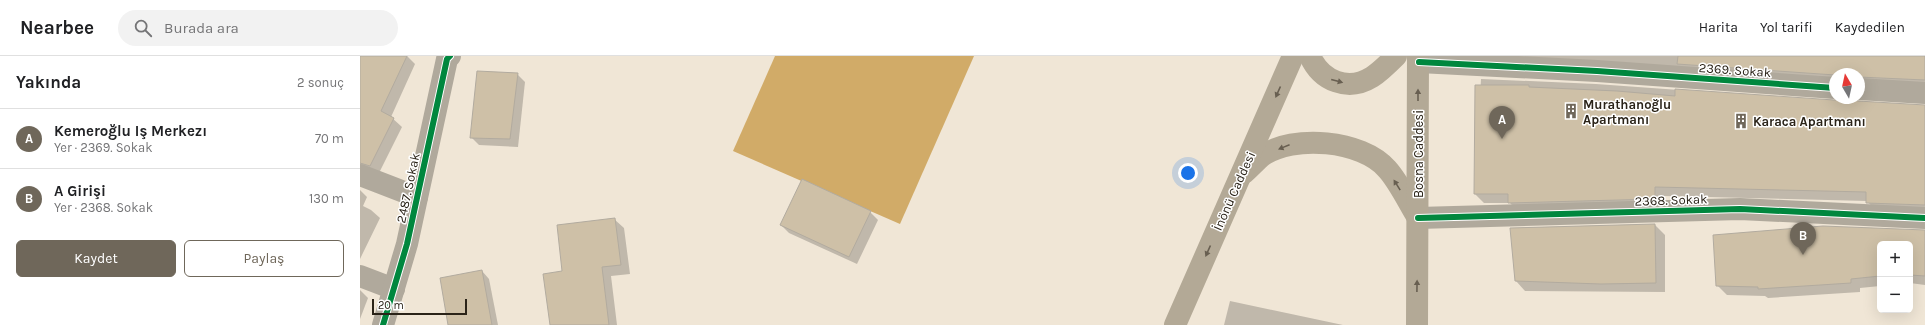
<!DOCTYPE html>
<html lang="tr">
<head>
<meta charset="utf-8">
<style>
  body { margin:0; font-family:Karla,sans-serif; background:#f2f2f2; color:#202124 }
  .controls { position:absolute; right:12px; bottom:12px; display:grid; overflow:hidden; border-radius:6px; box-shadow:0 4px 16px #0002 }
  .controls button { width:36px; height:36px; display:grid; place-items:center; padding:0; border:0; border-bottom:1px solid #e0e0e0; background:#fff; color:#202124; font:20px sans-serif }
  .compass { position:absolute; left:1469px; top:12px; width:36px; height:36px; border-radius:50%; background:#fff; box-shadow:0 4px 16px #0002; rotate:351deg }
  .scale { position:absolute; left:12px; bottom:10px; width:95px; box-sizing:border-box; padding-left:4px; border:2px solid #2a2318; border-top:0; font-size:11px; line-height:14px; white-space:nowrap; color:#2a2318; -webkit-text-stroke:3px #fff; paint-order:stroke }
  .you { position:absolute; left:828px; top:117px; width:14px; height:14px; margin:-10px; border:3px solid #fff; border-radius:50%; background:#1a73e8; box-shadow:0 0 0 6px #1a73e833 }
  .badge { display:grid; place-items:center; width:26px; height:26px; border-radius:50%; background:#6f675a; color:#fff; font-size:13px; font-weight:700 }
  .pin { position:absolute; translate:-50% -33px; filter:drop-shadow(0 1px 2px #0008) }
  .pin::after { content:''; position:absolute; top:21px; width:14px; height:12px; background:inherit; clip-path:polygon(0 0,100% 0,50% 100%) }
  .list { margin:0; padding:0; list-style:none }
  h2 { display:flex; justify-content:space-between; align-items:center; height:52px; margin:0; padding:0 16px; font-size:17px }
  h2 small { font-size:13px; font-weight:400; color:#757577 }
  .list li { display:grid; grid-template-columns:26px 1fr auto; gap:12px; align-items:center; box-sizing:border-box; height:60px; padding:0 16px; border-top:1px solid #e0e0e0 }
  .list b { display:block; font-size:15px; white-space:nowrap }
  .list p { margin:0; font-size:13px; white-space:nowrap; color:#757577 }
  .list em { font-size:13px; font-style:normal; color:#757577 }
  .actions { display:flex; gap:8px; padding:12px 16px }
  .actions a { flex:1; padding:9px 0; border:1px solid #6f675a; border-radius:6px; text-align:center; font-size:14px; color:#6f675a }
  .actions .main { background:#6f675a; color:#fff }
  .icon { flex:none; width:22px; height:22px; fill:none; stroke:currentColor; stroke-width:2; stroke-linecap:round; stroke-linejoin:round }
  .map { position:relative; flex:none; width:1565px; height:269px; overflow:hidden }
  header { display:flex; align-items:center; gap:24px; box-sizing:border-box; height:56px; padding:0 20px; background:#fff; border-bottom:1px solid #e0e0e0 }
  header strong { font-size:19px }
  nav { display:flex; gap:22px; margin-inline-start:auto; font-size:14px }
  .search { width:280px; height:36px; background:#f2f2f2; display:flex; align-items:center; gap:10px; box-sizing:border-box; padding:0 14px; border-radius:22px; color:#757577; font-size:15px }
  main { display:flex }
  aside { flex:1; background:#fff }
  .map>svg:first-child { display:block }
  .water { fill:#d1ab68 }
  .shadow { fill:#0003 }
  .building { fill:#cec0a7; stroke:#b2ab9f }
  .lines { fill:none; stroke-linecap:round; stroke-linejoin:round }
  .minor { stroke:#b0a99c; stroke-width:22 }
  .major { stroke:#b3a996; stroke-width:22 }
  .cycleway-casing { stroke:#fff; stroke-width:8 }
  .cycleway { stroke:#00873e; stroke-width:6 }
  .oneway { fill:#685f51 }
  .labels { text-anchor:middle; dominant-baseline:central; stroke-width:3; stroke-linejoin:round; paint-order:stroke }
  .street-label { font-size:13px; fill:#2a2318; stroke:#fff }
  .poi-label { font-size:13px; font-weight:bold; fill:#2a2318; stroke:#fff; text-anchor:start }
</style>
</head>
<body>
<header>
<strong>Nearbee</strong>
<div class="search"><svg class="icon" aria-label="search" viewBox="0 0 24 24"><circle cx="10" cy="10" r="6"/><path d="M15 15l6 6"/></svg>Burada ara</div>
<nav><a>Harita</a><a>Yol tarifi</a><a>Kaydedilen</a></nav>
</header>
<main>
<aside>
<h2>Yakında<small>2 sonuç</small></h2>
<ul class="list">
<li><span class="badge">A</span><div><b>Kemeroğlu Iş Merkezı</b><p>Yer · 2369. Sokak</p></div><em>70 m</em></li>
<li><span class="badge">B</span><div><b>A Girişi</b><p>Yer · 2368. Sokak</p></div><em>130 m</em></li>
</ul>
<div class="actions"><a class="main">Kaydet</a><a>Paylaş</a></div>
</aside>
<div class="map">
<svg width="1565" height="269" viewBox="0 0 1565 269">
  <rect width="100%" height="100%" fill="#f0e6d6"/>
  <!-- water -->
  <polygon class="water" points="415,0 614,0 540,168 373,95"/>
  <!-- shadow -->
  <g class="shadow">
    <polygon points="0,0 47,0 55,8 31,61 42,71 19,117 0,118"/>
    <polygon points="1128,0 1565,0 1565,33 1499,36 1499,18 1475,18 1475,28"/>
    <polygon points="157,18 165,26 158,91 119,89 111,81"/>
    <polygon points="1121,23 1236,28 1474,45 1483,42 1493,42 1496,45 1565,50 1565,158 1517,156 1507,145 1304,140 1304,152 1159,156 1150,147 1124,147 1115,138"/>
    <polygon points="0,134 7,141 3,150 11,154 20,162 0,203"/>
    <polygon points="510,156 518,164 497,208 429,177 421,169"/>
    <polygon points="254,163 264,172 270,218 251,220 257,269 191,269 204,216"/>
    <polygon points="1295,169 1305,179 1305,236 1165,235 1156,225"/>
    <polygon points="1565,175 1565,229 1550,227 1550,188 1520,188 1520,230 1500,232 1500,236 1408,242 1405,240 1367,239 1357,229"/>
    <polygon points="122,215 129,223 138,269 89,269"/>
    <polygon points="0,234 8,242 0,263"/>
    <polygon points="870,245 983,269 864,269"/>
  </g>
  <!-- building -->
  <g class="building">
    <polygon points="0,0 47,0 21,55 34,62 10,110 0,107"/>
    <polygon points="1318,0 1565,0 1565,24 1499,21 1499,18 1475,18 1475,19 1317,8"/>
    <polygon points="117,15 158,17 150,83 110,82"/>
    <polygon points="1115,29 1169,29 1169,31 1257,35 1315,40 1315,33 1474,44 1491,42 1498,45 1565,49 1565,149 1506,147 1506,136 1295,131 1295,143 1148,147 1148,138 1114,138"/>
    <polygon points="442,123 511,155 489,201 420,169"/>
    <polygon points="255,162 261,209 242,211 249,269 190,269 183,218 202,215 197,169"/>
    <polygon points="1295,168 1296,227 1241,228 1155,225 1150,172"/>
    <polygon points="1463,170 1565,174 1565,220 1550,219 1550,188 1520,188 1520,220 1491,223 1491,227 1398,233 1398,231 1356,230 1353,179"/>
    <polygon points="122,214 132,269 88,269 80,222"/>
  </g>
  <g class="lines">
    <!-- minor -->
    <g class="minor">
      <polyline points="1059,6 1237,15 1475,32"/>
      <polyline points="1499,33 1565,37"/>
      <polyline points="0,119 57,141"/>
      <polyline points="1058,162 1380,153 1565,162"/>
      <polyline points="0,220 34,233"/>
      <polyline points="23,269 47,188 87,3 90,0"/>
    </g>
    <!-- major -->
    <g class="major">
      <path d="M950,0C961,25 988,36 1012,21C1020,16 1029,7 1036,0"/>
      <path d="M884,117C890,112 896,105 902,100C933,78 1002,84 1027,113C1039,126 1049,148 1058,162"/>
      <polyline points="815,269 933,0"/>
      <polyline points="1057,269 1058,0"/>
    </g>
    <!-- cycleway casing -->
    <g class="cycleway-casing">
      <g id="cycleway">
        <polyline points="1059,6 1237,15 1475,32"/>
        <polyline points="1058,162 1380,153 1565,162"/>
        <polyline points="23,269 47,188 87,3 90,0"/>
      </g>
    </g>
    <!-- cycleway -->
    <use href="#cycleway" class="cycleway"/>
  </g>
  <!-- one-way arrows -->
  <defs><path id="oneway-solid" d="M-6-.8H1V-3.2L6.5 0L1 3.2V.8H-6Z"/></defs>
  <g class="oneway">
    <use href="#oneway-solid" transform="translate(977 25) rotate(15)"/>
    <use href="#oneway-solid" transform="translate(918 36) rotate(114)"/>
    <use href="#oneway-solid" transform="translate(1058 39) rotate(-90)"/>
    <use href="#oneway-solid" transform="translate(924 91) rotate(158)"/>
    <use href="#oneway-solid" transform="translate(1037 129) rotate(-122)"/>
    <use href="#oneway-solid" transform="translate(848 195) rotate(114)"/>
    <use href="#oneway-solid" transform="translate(1057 230) rotate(-89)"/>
  </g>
  <!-- icons -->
  <defs>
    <g id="building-bare" transform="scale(1.2)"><path d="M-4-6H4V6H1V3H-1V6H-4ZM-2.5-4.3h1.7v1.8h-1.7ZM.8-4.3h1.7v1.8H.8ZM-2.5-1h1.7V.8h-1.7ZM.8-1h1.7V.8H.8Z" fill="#6f675a" stroke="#fff" stroke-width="2.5" paint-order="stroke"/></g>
  </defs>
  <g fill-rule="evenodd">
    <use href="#building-bare" x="1211" y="55"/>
    <use href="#building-bare" x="1381" y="65"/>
  </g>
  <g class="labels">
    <!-- street labels -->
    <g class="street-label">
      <text transform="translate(1375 14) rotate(4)">2369. Sokak</text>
      <text transform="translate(1058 98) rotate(-90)">Bosna Caddesi</text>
      <text transform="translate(48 132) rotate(-78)">2487. Sokak</text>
      <text transform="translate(874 135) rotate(-66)">İnönü Caddesi</text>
      <text transform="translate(1311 144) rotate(-2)">2368. Sokak</text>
    </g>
    <!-- poi labels -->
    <g class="poi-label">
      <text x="1223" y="48">Murathanoğlu<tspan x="1223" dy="15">Apartmanı</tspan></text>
      <text x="1393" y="65">Karaca Apartmanı</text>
    </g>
  </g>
</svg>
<div class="controls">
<button>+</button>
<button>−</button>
</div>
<svg class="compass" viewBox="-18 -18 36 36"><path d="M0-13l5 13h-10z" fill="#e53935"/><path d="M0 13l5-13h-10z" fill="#757577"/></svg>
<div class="scale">20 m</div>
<div class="you"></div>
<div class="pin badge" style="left:1142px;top:83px">A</div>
<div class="pin badge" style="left:1443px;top:199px">B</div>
</div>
</main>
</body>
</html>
